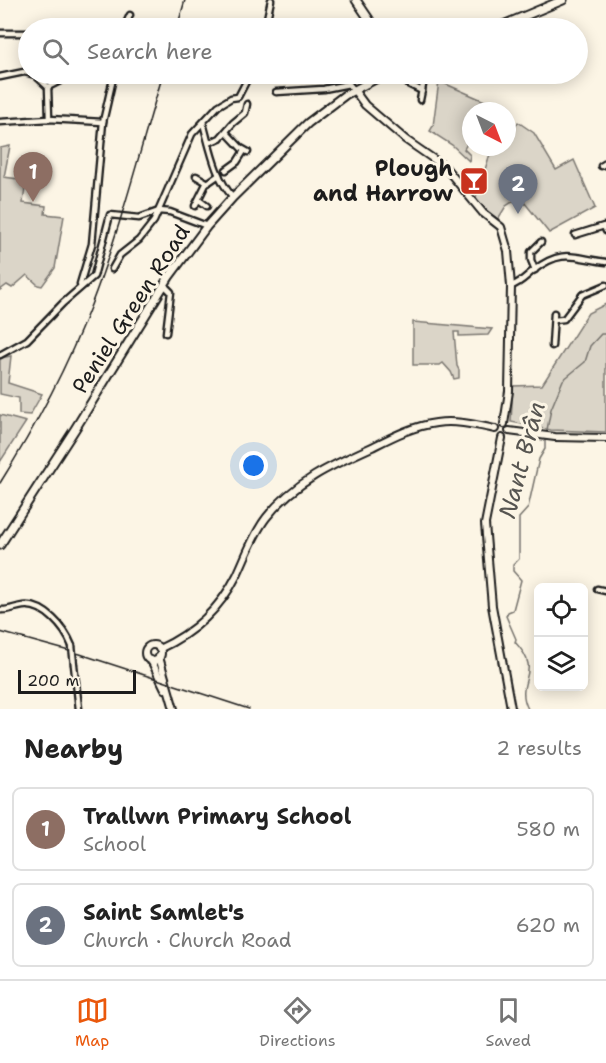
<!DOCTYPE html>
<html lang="en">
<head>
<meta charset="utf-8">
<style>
  body { margin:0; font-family:"Shantell Sans",sans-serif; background:#f6f6f6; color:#222 }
  .controls { position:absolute; right:18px; bottom:18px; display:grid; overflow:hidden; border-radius:9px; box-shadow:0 3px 15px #0003 }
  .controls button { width:54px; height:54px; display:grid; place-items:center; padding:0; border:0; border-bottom:2px solid #e0e0e0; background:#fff; color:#222; font:30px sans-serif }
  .compass { position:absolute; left:462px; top:102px; width:54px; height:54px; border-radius:50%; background:#fff; box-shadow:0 3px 15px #0003; rotate:138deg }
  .scale { position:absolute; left:18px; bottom:15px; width:118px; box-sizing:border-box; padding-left:6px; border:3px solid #1c1c1c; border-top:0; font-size:16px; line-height:21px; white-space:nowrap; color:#1c1c1c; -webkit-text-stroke:4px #fcf5e5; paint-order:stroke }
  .you { position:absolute; left:254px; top:466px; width:21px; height:21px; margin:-15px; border:4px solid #fff; border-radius:50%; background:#1a73e8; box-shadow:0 0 0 9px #1a73e833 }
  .badge { display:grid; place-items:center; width:39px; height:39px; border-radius:50%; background:#ea580c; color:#fff; font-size:20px; font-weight:700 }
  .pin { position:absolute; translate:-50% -50px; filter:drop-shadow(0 2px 3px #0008) }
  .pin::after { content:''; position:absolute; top:32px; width:21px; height:18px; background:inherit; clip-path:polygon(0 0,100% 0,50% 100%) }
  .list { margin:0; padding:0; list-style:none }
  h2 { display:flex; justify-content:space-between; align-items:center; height:78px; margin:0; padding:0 24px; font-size:26px }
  h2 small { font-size:20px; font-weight:400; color:#767676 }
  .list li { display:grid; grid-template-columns:39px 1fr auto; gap:18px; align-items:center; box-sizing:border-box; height:84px; margin:0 12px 12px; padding:0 12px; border:2px solid #e0e0e0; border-radius:9px }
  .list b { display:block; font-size:22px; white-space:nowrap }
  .list p { margin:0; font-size:20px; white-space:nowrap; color:#767676 }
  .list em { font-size:20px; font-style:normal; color:#767676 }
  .icon { flex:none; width:33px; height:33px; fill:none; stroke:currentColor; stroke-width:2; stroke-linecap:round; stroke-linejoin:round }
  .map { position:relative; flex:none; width:606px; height:709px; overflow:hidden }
  .search { position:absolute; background:#fff; box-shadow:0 3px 15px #0003; left:18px; right:18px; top:18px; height:66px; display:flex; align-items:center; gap:15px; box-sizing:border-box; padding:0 21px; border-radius:33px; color:#767676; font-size:22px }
  .sheet { height:270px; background:#fff }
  nav { display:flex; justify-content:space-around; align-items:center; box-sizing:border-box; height:84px; border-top:2px solid #e0e0e0; background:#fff; font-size:16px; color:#767676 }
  nav a { display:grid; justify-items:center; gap:3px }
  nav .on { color:#ea580c }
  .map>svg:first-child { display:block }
  .green { fill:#dbd5c8; stroke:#7c7872; stroke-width:1.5 }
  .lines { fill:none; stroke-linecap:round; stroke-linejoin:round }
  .stream { stroke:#75726c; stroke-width:1.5 }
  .street-casing { stroke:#1c1c1c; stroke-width:9 }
  .secondary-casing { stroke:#1c1c1c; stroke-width:10 }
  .primary-casing { stroke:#1c1c1c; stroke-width:11 }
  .street { stroke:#fcf5e5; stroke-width:4.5 }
  .secondary { stroke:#fcf5e5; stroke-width:6 }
  .primary { stroke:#fcf5e5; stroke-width:7 }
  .rail { stroke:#1c1c1c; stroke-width:1.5 }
  .street-bridge-casing { stroke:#1c1c1c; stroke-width:9; stroke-linecap:butt }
  .street-bridge { stroke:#fcf5e5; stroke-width:4.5 }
  .labels { text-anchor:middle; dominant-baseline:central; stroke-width:6; stroke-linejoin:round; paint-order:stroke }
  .poi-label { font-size:22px; font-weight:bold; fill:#1c1c1c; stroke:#fcf5e5; text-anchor:end }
  .street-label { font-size:22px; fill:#1c1c1c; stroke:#fcf5e5 }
  .water-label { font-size:24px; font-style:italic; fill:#575551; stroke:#fcf5e5 }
</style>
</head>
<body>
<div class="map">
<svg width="606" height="709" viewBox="0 0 606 709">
  <rect width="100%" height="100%" fill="#fcf5e5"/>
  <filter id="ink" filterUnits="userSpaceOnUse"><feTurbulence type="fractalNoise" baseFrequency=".0167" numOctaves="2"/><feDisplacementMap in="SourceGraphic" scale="12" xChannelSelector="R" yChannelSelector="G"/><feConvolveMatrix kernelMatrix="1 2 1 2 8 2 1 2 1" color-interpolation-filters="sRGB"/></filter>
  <g filter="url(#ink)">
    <!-- green -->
    <g class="green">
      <polygon points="439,81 489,103 487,111 471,111 471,126 464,136 469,140 464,149 470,155 469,161 452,145 430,131 433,126"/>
      <polygon points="518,122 534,133 556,170 574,160 595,208 549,233 520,197 506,206 498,219 479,205 476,197 492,148 507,147 507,139"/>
      <polygon points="10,146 4,177 26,180 23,203 46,206 45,214 64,216 55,268 42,286 38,285 27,275 12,288 7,285 0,290 0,148"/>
      <polygon points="606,304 606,432 551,430 511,422 513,386 542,385 588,313"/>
      <polygon points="413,322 492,329 488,335 459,336 459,332 454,332 457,366 459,370 459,378 454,379 451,372 443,363 440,365 413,365"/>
      <polygon points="11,356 8,383 42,394 30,415 19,414 19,398 0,394 0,358"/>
      <polygon points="0,415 26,422 0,462"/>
    </g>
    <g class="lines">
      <!-- stream -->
      <g class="stream">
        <polyline points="546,435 551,409 563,380 585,362 590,346 601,334 606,334"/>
        <path d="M528,709C513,680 545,674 515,642L516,639L506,616L508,612L513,610L521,580L513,571V565L519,559V518L528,508L539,459L545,449V439"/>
      </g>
      <!-- street casing -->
      <g class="street-casing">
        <g id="street">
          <polyline points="124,28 130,15"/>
          <polyline points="265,28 271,0"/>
          <polyline points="0,33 28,33"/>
          <polyline points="31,74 35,75 48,87 49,119"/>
          <polyline points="409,74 408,84 422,91"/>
          <polyline points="0,77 24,72 28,73"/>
          <polyline points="48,87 74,74"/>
          <polyline points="276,92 324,89 349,84 354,90"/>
          <polyline points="420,100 423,85"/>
          <polyline points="0,122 49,119 103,122"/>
          <path d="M203,123C210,147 215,178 233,197"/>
          <polyline points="226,132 241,148 248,152"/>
          <polyline points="209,143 220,138 233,123 245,113 247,104"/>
          <polyline points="601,166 606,163"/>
          <polyline points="226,170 237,162 244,151"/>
          <polyline points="196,176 208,183"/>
          <polyline points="199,200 207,206"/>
          <polyline points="195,206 206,184 219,175"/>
          <polyline points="575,235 604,226 606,231"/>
          <polyline points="112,269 120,255 139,240 154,221 192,134 218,106 231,98 238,97 250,74"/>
          <polyline points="535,270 531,260 531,252 541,242"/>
          <polyline points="164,285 171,292 166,333"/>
          <path d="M511,286C521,283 526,276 534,270C563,248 574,258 606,262"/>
          <polyline points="81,287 80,284 92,244 103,122 114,74"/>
          <polyline points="554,320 564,319 582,295 606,285"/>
          <polyline points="552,346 554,313"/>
          <polyline points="0,355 27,340 63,303 94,276 110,215 139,218 159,211 170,212 207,226"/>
          <polyline points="597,589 606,591"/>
          <path d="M0,610C8,611 15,607 23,606C44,603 65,628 72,646"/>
          <polyline points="74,665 79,709"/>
        </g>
      </g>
      <!-- secondary casing -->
      <g class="secondary-casing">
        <g id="secondary">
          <polyline points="354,90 365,105 406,140 445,167 483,213 501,227 508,251 511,286 509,391 504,424"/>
          <polyline points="509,431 555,437 606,438"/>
          <polyline points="502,438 485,524 492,606 511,708"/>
          <circle cx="153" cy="653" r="8"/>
          <path d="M159,649C194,633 220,609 237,575C246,556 253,535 266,518C294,482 332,465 372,447C392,437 413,426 436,423C456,420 476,425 495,429"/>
          <polyline points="159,657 174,709"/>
          <polyline points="151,660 165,689"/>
        </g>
      </g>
      <!-- primary casing -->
      <g class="primary-casing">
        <g id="primary">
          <polyline points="356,0 375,28"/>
          <polyline points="496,28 563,0"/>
          <polyline points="0,545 75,429 169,277 207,226 233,197 308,123 345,95 385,74"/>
        </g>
      </g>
      <!-- street -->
      <use href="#street" class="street"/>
      <!-- secondary -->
      <use href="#secondary" class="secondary"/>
      <!-- primary -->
      <use href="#primary" class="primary"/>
      <!-- rail -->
      <g class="rail">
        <polyline points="177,28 185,0"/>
        <path d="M0,483C36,426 67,367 91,305C120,230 140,150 163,74"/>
        <polyline points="0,632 80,654 249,709"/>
      </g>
      <!-- street-bridge casing -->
      <g class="street-bridge-casing">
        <polyline id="street-bridge" points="72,646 74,665"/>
      </g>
      <!-- street-bridge -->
      <use href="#street-bridge" class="street-bridge"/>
    </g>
  </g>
  <!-- icons -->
  <defs>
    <g id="bar-square" transform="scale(1.5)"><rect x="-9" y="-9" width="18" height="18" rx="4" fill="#c8321e" stroke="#fcf5e5"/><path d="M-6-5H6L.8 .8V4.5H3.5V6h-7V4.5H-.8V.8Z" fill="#fff"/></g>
  </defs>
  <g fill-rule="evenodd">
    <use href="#bar-square" x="474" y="181"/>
  </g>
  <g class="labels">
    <!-- poi labels -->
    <g class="poi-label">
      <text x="453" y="168">Plough<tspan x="453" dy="25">and Harrow</tspan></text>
    </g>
    <!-- street labels -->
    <g class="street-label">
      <text transform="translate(131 309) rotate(-57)">Peniel Green Road</text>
    </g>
    <!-- water labels -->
    <g class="water-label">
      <text transform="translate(522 460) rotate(-75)">Nant Brân</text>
    </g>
  </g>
</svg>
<div class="controls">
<button><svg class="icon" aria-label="locate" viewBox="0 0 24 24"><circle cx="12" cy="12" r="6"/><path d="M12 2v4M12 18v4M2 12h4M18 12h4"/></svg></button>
<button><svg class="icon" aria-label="layers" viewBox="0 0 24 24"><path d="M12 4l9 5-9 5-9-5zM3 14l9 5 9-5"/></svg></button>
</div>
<svg class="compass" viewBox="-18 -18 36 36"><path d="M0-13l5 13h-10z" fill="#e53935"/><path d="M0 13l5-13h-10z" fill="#767676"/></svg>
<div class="scale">200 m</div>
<div class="you"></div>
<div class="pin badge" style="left:33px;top:202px;background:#8d6e63">1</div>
<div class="pin badge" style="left:518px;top:214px;background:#6b7280">2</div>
<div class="search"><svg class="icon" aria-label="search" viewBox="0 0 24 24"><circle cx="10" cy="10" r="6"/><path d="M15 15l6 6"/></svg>Search here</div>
</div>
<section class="sheet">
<h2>Nearby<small>2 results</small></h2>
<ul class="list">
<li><span class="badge" style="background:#8d6e63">1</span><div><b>Trallwn Primary School</b><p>School</p></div><em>580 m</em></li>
<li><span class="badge" style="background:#6b7280">2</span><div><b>Saint Samlet's</b><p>Church · Church Road</p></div><em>620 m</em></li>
</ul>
</section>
<nav>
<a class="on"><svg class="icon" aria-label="map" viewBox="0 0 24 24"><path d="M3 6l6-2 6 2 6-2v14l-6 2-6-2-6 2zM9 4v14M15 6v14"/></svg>Map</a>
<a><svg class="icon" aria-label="directions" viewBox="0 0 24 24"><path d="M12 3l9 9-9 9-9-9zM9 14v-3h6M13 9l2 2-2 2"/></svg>Directions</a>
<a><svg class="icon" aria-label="saved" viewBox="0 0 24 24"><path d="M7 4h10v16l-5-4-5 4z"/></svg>Saved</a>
</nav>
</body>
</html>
